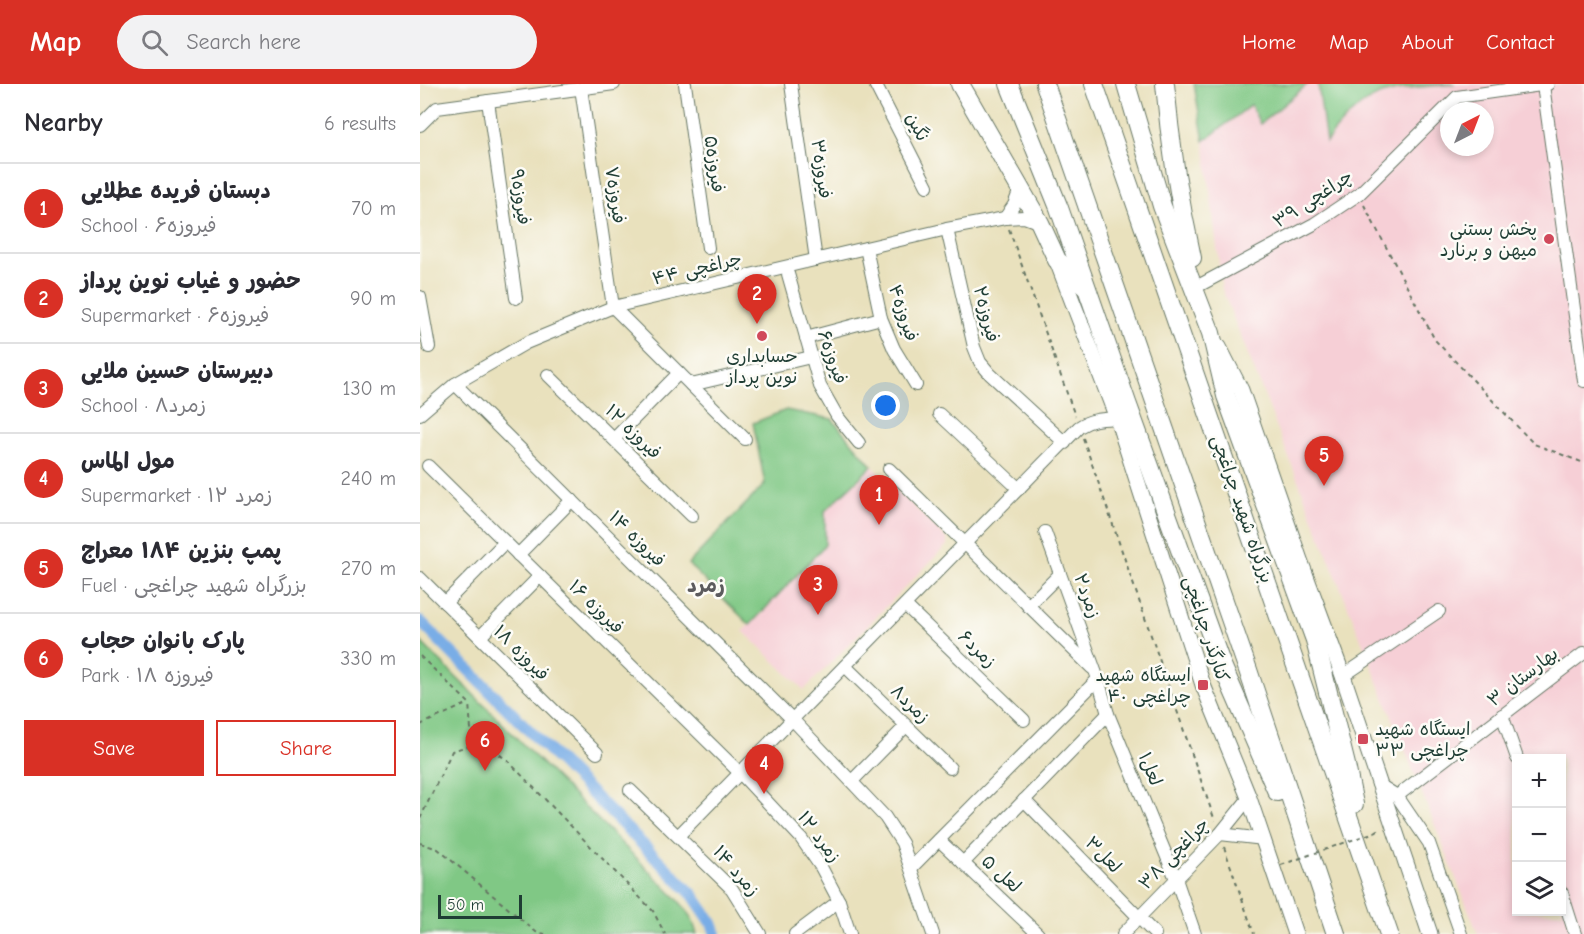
<!DOCTYPE html>
<html lang="en">
<head>
<meta charset="utf-8">
<style>
  body { margin:0; font-family:"Comic Neue","Playpen Sans Arabic",sans-serif; background:#f2f2f3; color:#2b2b33 }
  .controls { position:absolute; right:18px; bottom:18px; display:grid; overflow:hidden; border-radius:0px; box-shadow:0 3px 9px #0003 }
  .controls button { width:54px; height:54px; display:grid; place-items:center; padding:0; border:0; border-bottom:2px solid #e1e1e2; background:#fff; color:#2b2b33; font:30px sans-serif }
  .compass { position:absolute; left:1020px; top:18px; width:54px; height:54px; border-radius:50%; background:#fff; box-shadow:0 3px 9px #0003; rotate:42deg }
  .scale { position:absolute; left:18px; bottom:15px; width:84px; box-sizing:border-box; padding-left:6px; border:3px solid #1f3d34; border-top:0; font-size:16px; line-height:21px; white-space:nowrap; color:#1f3d34; -webkit-text-stroke:4px #fdfcf7; paint-order:stroke }
  .you { position:absolute; left:466px; top:322px; width:21px; height:21px; margin:-15px; border:4px solid #fff; border-radius:50%; background:#1a73e8; box-shadow:0 0 0 9px #1a73e833 }
  .badge { display:grid; place-items:center; width:39px; height:39px; border-radius:50%; background:#d93025; color:#fff; font-size:20px; font-weight:700 }
  .pin { position:absolute; translate:-50% -50px; filter:drop-shadow(0 2px 3px #0008) }
  .pin::after { content:''; position:absolute; top:32px; width:21px; height:18px; background:inherit; clip-path:polygon(0 0,100% 0,50% 100%) }
  .list { margin:0; padding:0; list-style:none }
  h2 { display:flex; justify-content:space-between; align-items:center; height:78px; margin:0; padding:0 24px; font-size:26px }
  h2 small { font-size:20px; font-weight:400; color:#7c7c81 }
  .list li { display:grid; grid-template-columns:39px 1fr auto; gap:18px; align-items:center; box-sizing:border-box; height:90px; padding:0 24px; border-top:2px solid #e1e1e2 }
  .list b { display:block; font-size:22px; white-space:nowrap }
  .list p { margin:0; font-size:20px; white-space:nowrap; color:#7c7c81 }
  .list em { font-size:20px; font-style:normal; color:#7c7c81 }
  .actions { display:flex; gap:12px; padding:18px 24px }
  .actions a { flex:1; padding:14px 0; border:2px solid #d93025; border-radius:0px; text-align:center; font-size:21px; color:#d93025 }
  .actions .main { background:#d93025; color:#fff }
  .icon { flex:none; width:33px; height:33px; fill:none; stroke:currentColor; stroke-width:2; stroke-linecap:round; stroke-linejoin:round }
  .map { position:relative; flex:none; width:1164px; height:850px; overflow:hidden }
  header { display:flex; align-items:center; gap:36px; box-sizing:border-box; height:84px; padding:0 30px; background:#d93025; color:#fff }
  header strong { font-size:28px }
  nav { display:flex; gap:33px; margin-inline-start:auto; font-size:21px }
  .search { width:420px; height:54px; background:#f2f2f3; display:flex; align-items:center; gap:15px; box-sizing:border-box; padding:0 21px; border-radius:33px; color:#7c7c81; font-size:22px }
  main { display:flex }
  aside { flex:1; background:#fff }
  .map>svg:first-child { display:block }
  .built { fill:#f6cfd6; fill-rule:evenodd }
  .green { fill:#80c885; stroke:#50825c; stroke-width:1.5 }
  .lines { fill:none; stroke-linecap:round; stroke-linejoin:round }
  .canal { stroke:#79ade6; stroke-width:12 }
  .minor-casing { stroke:#667664; stroke-width:14 }
  .major-casing { stroke:#667664; stroke-width:17 }
  .highway-casing { stroke:#667664; stroke-width:20 }
  .path { stroke:#667664; stroke-width:2; stroke-dasharray:4.5 4.5; stroke-linecap:butt }
  .minor { stroke:#fff; stroke-width:12 }
  .major { stroke:#fff; stroke-width:15 }
  .highway { stroke:#fff; stroke-width:18 }
  .path-bridge { stroke:#667664; stroke-width:2; stroke-dasharray:4.5 4.5; stroke-linecap:butt }
  .poi-dot { fill:#d1495b; stroke:#fdfcf7; stroke-width:2 }
  .labels { text-anchor:middle; dominant-baseline:central; stroke-width:5; stroke-linejoin:round; paint-order:stroke }
  .street-label { font-size:18px; fill:#1f3d34; stroke:#fdfcf7 }
  .poi-label { font-size:18px; fill:#1f3d34; stroke:#fdfcf7; text-anchor:end }
  .neighbourhood-label { font-size:20px; font-weight:bold; fill:#5c5b5e; stroke:#fdfcf7 }
</style>
</head>
<body>
<header>
<strong>Map</strong>
<div class="search"><svg class="icon" aria-label="search" viewBox="0 0 24 24"><circle cx="10" cy="10" r="6"/><path d="M15 15l6 6"/></svg>Search here</div>
<nav><a>Home</a><a>Map</a><a>About</a><a>Contact</a></nav>
</header>
<main>
<aside>
<h2>Nearby<small>6 results</small></h2>
<ul class="list">
<li><span class="badge">1</span><div><b>دبستان فریده عطلایی</b><p>School · فیروزه۶</p></div><em>70 m</em></li>
<li><span class="badge">2</span><div><b>حضور و غیاب نوین پرداز</b><p>Supermarket · فیروزه۶</p></div><em>90 m</em></li>
<li><span class="badge">3</span><div><b>دبیرستان حسین ملایی</b><p>School · زمرد۸</p></div><em>130 m</em></li>
<li><span class="badge">4</span><div><b>مول الماس</b><p>Supermarket · زمرد ۱۲</p></div><em>240 m</em></li>
<li><span class="badge">5</span><div><b>پمپ بنزین ۱۸۴ معراج</b><p>Fuel · بزرگراه شهید چراغچی</p></div><em>270 m</em></li>
<li><span class="badge">6</span><div><b>پارک بانوان حجاب</b><p>Park · فیروزه ۱۸</p></div><em>330 m</em></li>
</ul>
<div class="actions"><a class="main">Save</a><a>Share</a></div>
</aside>
<div class="map">
<svg width="1164" height="850" viewBox="0 0 1164 850">
  <rect width="100%" height="100%" fill="#fdfcf7"/>
  <filter id="ink" filterUnits="userSpaceOnUse"><feTurbulence type="fractalNoise" baseFrequency=".0167" numOctaves="2"/><feDisplacementMap in="SourceGraphic" scale="12" xChannelSelector="R" yChannelSelector="G"/><feConvolveMatrix kernelMatrix="1 2 1 2 8 2 1 2 1" color-interpolation-filters="sRGB"/></filter>
  <filter id="wash" filterUnits="userSpaceOnUse"><feTurbulence type="fractalNoise" baseFrequency=".008" numOctaves="4" result="noise"/><feDisplacementMap in="SourceGraphic" scale="24" xChannelSelector="R" yChannelSelector="G"/><feGaussianBlur stdDeviation="1.35" result="paint"/><feColorMatrix in="noise" values="0 0 0 0 0 0 0 0 0 0 0 0 0 0 0 0 0 1.4 0 .05"/><feComposite in="paint" operator="in"/></filter>
  <g filter="url(#wash)">
    <rect width="100%" height="100%" fill="#e9e1bd"/>
    <!-- built -->
    <g class="built">
      <path d="M774,0H1164V850H1058L802,205L784,57ZM1029,27H1065V63H1029ZM1096,674H1142V828H1096Z"/>
      <polygon points="452,382 527,455 527,461 384,606 323,547 405,461 405,427"/>
    </g>
    <!-- green -->
    <g class="green">
      <polygon points="774,0 888,0 840,40 831,21 784,57"/>
      <path d="M898,0H1035C969,6 949,2 906,58Z"/>
      <polygon points="366,326 412,335 452,382 405,427 405,461 330,541 268,480 345,400 333,339"/>
      <polygon points="0,557 259,817 271,832 277,850 0,850"/>
    </g>
    <g class="lines">
      <!-- canal -->
      <polyline class="canal" points="0,537 273,811 292,839 296,850"/>
    </g>
  </g>
  <g filter="url(#ink)">
    <g class="lines">
      <!-- minor casing -->
      <g class="minor-casing">
        <g id="minor">
          <polyline points="265,0 288,164"/>
          <polyline points="371,0 396,176"/>
          <polyline points="455,0 507,102"/>
          <polyline points="1123,1 1164,297"/>
          <polyline points="161,4 193,223 325,355"/>
          <polyline points="68,17 96,214"/>
          <polyline points="0,41 17,24 194,0"/>
          <polyline points="585,134 594,121 600,105"/>
          <polyline points="527,145 554,263 560,278 570,290 645,359"/>
          <polyline points="446,164 461,234 474,265 496,301"/>
          <polyline points="368,190 400,302 417,332 439,359"/>
          <polyline points="778,202 894,140 939,110 1037,13 1128,0"/>
          <polyline points="0,213 9,263"/>
          <polyline points="386,254 461,234"/>
          <polyline points="128,291 272,432"/>
          <polyline points="35,300 372,635 465,733 482,759 513,850"/>
          <polyline points="271,301 391,273"/>
          <polyline points="0,330 35,300 106,259 193,223 527,145 585,134 604,133 620,139"/>
          <polyline points="519,330 599,405"/>
          <polyline points="194,355 259,289"/>
          <polyline points="8,382 320,689 381,754 401,783 419,817 430,850"/>
          <polyline points="469,385 672,584"/>
          <polyline points="625,448 678,595 688,630 756,795 775,850"/>
          <polyline points="98,471 152,416"/>
          <polyline points="0,494 177,669"/>
          <polyline points="25,519 85,458"/>
          <polyline points="485,521 604,636"/>
          <polyline points="608,522 640,490"/>
          <polyline points="60,553 120,492"/>
          <polyline points="425,582 530,684"/>
          <polyline points="923,592 1019,527"/>
          <polyline points="1082,631 1097,674"/>
          <polyline points="432,697 486,642"/>
          <polyline points="958,700 977,712 1009,759 1041,850"/>
          <polyline points="210,706 312,805 340,850"/>
          <polyline points="977,712 1164,569"/>
          <polyline points="604,716 735,850"/>
          <polyline points="800,750 844,755"/>
          <path d="M259,751L659,343C671,335 683,335 697,334"/>
          <polyline points="519,756 618,850"/>
          <polyline points="543,779 688,630"/>
          <polyline points="492,783 678,595"/>
          <polyline points="1142,809 1155,850"/>
          <polyline points="375,850 419,817"/>
          <polyline points="703,850 800,750 829,714"/>
        </g>
      </g>
      <!-- major casing -->
      <g class="major-casing">
        <g id="major">
          <polyline points="637,177 697,334 783,601 829,714 875,850"/>
          <polyline points="799,263 821,306 880,476 923,592 1010,850"/>
        </g>
      </g>
      <!-- highway casing -->
      <g class="highway-casing">
        <g id="highway">
          <polyline points="540,0 620,139 637,176 664,201"/>
          <polyline points="589,0 639,124 707,319 801,579 857,708"/>
          <polyline points="625,0 828,586 916,850"/>
          <polyline points="674,0 969,850"/>
          <polyline points="706,0 742,122 791,249 806,312 895,556 926,681 934,720"/>
          <path d="M745,0C750,59 759,116 772,174"/>
        </g>
      </g>
      <!-- path -->
      <g class="path">
        <polyline points="944,121 1015,256 1114,360 1164,379"/>
        <polyline points="589,145 655,332"/>
        <polyline points="663,354 795,737"/>
        <polyline points="0,572 49,619 52,659"/>
        <polyline points="0,641 49,619"/>
        <path d="M0,735L32,667C62,657 65,659 89,678L233,827L245,850"/>
        <polyline points="955,748 961,744"/>
        <polyline points="0,759 18,765 116,848 125,850"/>
        <polyline points="804,763 834,850"/>
      </g>
      <!-- minor -->
      <use href="#minor" class="minor"/>
      <!-- major -->
      <use href="#major" class="major"/>
      <!-- highway -->
      <use href="#highway" class="highway"/>
      <!-- path-bridge -->
      <polyline class="path-bridge" points="861,781 955,748"/>
    </g>
  </g>
  <!-- markers -->
  <g class="poi-dot">
    <circle cx="1129" cy="155" r="6"/>
    <circle cx="342" cy="252" r="6"/>
    <rect x="777" y="595" width="12" height="12" rx="3"/>
    <rect x="937" y="649" width="12" height="12" rx="3"/>
  </g>
  <g class="labels">
    <!-- street labels -->
    <g class="street-label">
      <text transform="translate(497 43) rotate(63)">نگین</text>
      <text transform="translate(294 80) rotate(82)">فیروزه۵</text>
      <text transform="translate(401 85) rotate(82)">فیروزه۳</text>
      <text transform="translate(195 111) rotate(82)">فیروزه۷</text>
      <text transform="translate(100 113) rotate(82)">فیروزه۹</text>
      <text transform="translate(893 115) rotate(-33)">چراغچی ۳۹</text>
      <text transform="translate(277 185) rotate(-13)">چراغچی ۴۴</text>
      <text transform="translate(483 229) rotate(72)">فیروزه۴</text>
      <text transform="translate(566 230) rotate(76)">فیروزه۲</text>
      <text transform="translate(412 273) rotate(71)">فیروزه۶</text>
      <text transform="translate(213 348) rotate(44)">فیروزه ۱۲</text>
      <text transform="translate(822 425) rotate(71)">بزرگراه شهید چراغچی</text>
      <text transform="translate(217 455) rotate(45)">فیروزه ۱۴</text>
      <text transform="translate(667 512) rotate(70)">زمرد۲</text>
      <text transform="translate(176 523) rotate(44)">فیروزه ۱۶</text>
      <text transform="translate(786 545) rotate(72)">کنارگذر چراغچی</text>
      <text transform="translate(557 565) rotate(44)">زمرد۶</text>
      <text transform="translate(101 569) rotate(45)">فیروزه ۱۸</text>
      <text transform="translate(1103 593) rotate(-38)">بهارستان ۳</text>
      <text transform="translate(490 620) rotate(44)">زمرد۸</text>
      <text transform="translate(730 685) rotate(68)">لعل۱</text>
      <text transform="translate(399 753) rotate(53)">زمرد ۱۲</text>
      <text transform="translate(754 770) rotate(-46)">چراغچی ۳۸</text>
      <text transform="translate(683 771) rotate(46)">لعل۳</text>
      <text transform="translate(316 787) rotate(49)">زمرد ۱۴</text>
      <text transform="translate(581 790) rotate(43)">لعل ۵</text>
    </g>
    <!-- poi labels -->
    <g class="poi-label">
      <text x="1117" y="145">پخش بستنی<tspan x="1117" dy="21">میهن و برنارد</tspan></text>
      <text x="342" y="272" text-anchor="middle">حسابداری<tspan x="342" dy="21">نوین پرداز</tspan></text>
      <text x="771" y="591">ایستگاه شهید<tspan x="771" dy="21">چراغچی ۴۰</tspan></text>
      <text x="955" y="645" text-anchor="start">ایستگاه شهید<tspan x="955" dy="21">چراغچی ۳۳</tspan></text>
    </g>
    <!-- neighbourhood labels -->
    <g class="neighbourhood-label">
      <text x="286" y="501">زمرد</text>
    </g>
  </g>
</svg>
<div class="controls">
<button>+</button>
<button>−</button>
<button><svg class="icon" aria-label="layers" viewBox="0 0 24 24"><path d="M12 4l9 5-9 5-9-5zM3 14l9 5 9-5"/></svg></button>
</div>
<svg class="compass" viewBox="-18 -18 36 36"><path d="M0-13l5 13h-10z" fill="#e53935"/><path d="M0 13l5-13h-10z" fill="#7c7c81"/></svg>
<div class="scale">50 m</div>
<div class="you"></div>
<div class="pin badge" style="left:459px;top:441px">1</div>
<div class="pin badge" style="left:337px;top:240px">2</div>
<div class="pin badge" style="left:398px;top:531px">3</div>
<div class="pin badge" style="left:344px;top:710px">4</div>
<div class="pin badge" style="left:904px;top:402px">5</div>
<div class="pin badge" style="left:65px;top:687px">6</div>
</div>
</main>
</body>
</html>
